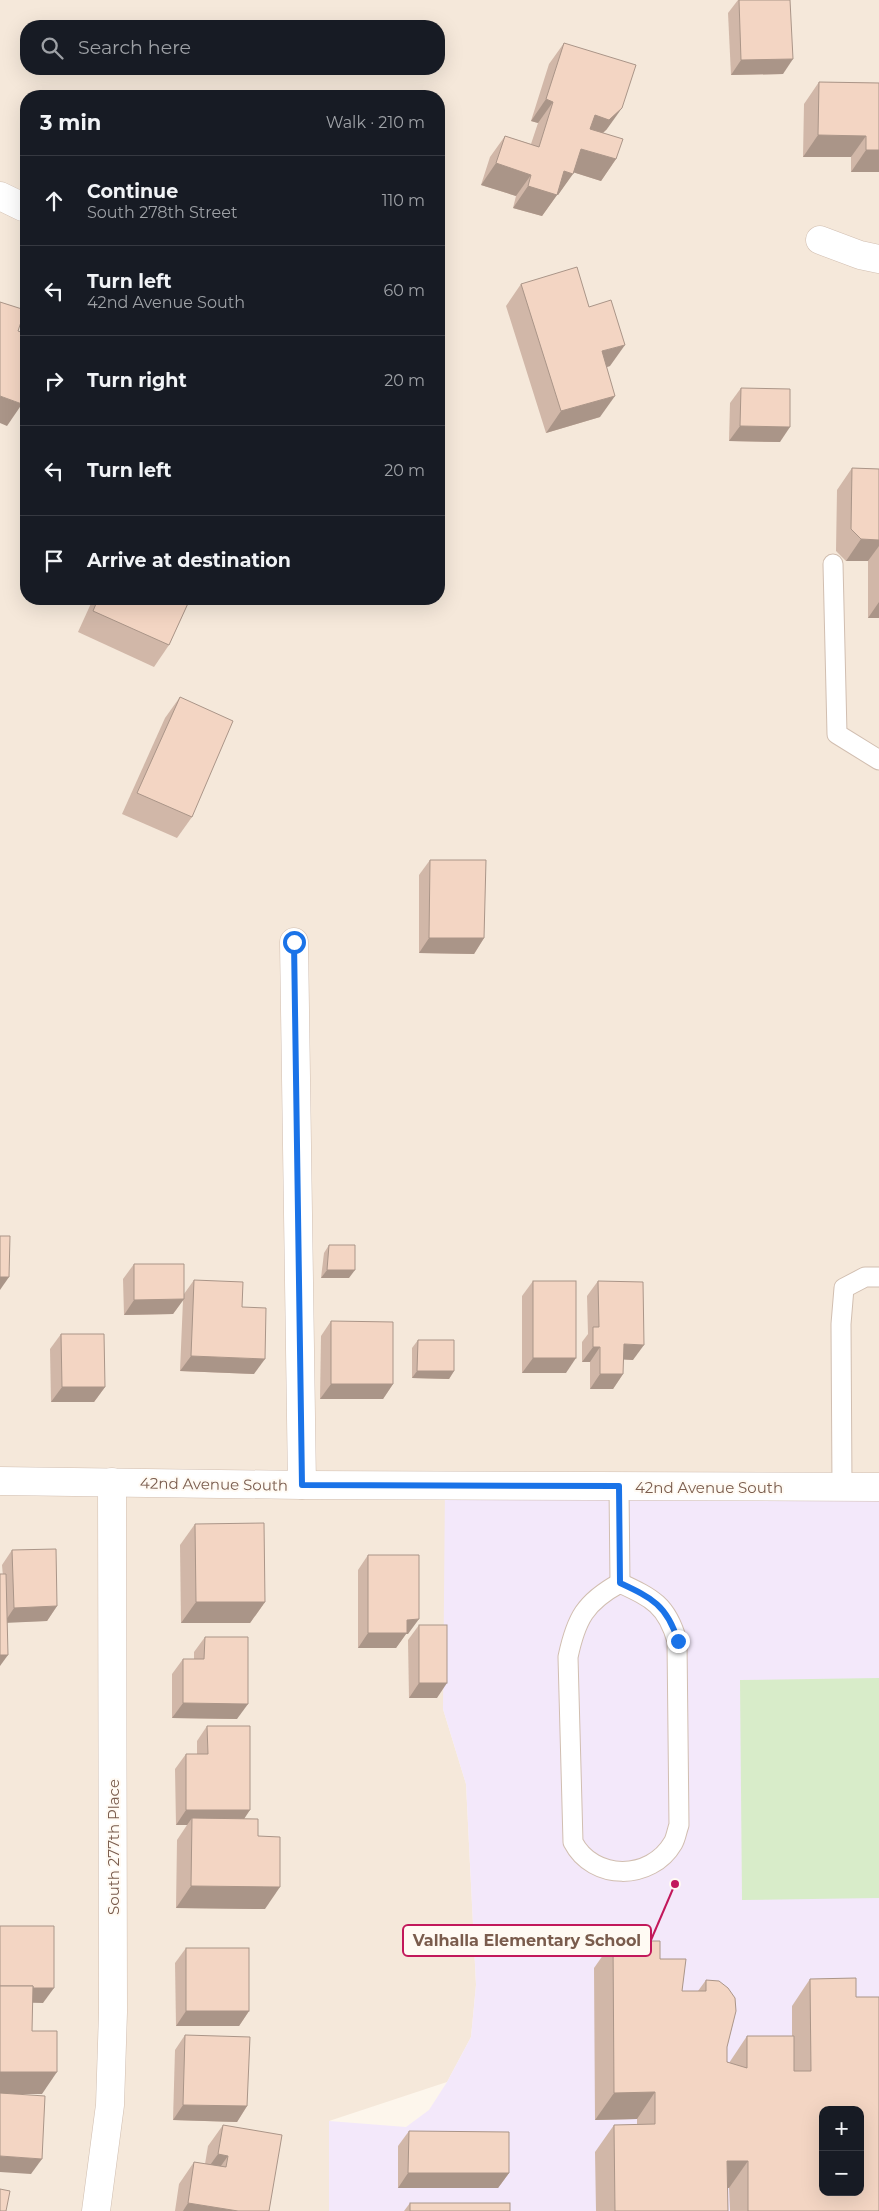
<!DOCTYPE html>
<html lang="en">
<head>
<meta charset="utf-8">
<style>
  body { margin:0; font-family:Montserrat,sans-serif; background:#20242c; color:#f1f3f6 }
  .controls { position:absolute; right:15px; bottom:15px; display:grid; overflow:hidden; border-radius:10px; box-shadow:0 5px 20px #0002 }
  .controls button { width:45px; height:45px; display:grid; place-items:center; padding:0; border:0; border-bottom:1px solid #363941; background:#171b24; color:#f1f3f6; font:25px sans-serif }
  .stop { position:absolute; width:15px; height:15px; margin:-11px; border:4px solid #1a73e8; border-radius:50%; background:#fff }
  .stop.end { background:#1a73e8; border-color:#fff; box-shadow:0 1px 5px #0008 }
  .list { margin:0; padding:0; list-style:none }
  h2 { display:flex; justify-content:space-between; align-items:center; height:65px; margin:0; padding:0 20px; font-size:21px }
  h2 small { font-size:16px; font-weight:400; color:#9ea1a6 }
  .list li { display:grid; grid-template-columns:32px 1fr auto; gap:15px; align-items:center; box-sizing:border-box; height:90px; padding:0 20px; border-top:1px solid #363941 }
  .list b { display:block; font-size:19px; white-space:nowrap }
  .list p { margin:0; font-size:16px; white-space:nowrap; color:#9ea1a6 }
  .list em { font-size:16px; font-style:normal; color:#9ea1a6 }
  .icon { flex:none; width:28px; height:28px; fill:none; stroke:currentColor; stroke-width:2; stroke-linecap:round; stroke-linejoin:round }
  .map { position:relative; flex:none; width:879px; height:2211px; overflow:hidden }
  .search { position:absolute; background:#171b24; box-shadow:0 5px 20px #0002; left:20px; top:20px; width:425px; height:55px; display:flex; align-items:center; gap:12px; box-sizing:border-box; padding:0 18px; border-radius:20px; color:#9ea1a6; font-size:19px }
  .panel { position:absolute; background:#171b24; box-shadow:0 5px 20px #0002; left:20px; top:90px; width:425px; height:515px; border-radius:20px }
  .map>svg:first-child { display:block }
  .residential { fill:#f5e8da; fill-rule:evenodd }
  .education { fill:#f3e8fa; fill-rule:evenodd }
  .green { fill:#d8ecc9 }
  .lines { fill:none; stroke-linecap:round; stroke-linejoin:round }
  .service-casing { stroke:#d1beb0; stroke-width:21 }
  .minor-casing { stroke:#d1beb0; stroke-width:29 }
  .service { stroke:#fff; stroke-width:19 }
  .minor { stroke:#fff; stroke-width:28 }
  .wall { fill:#d1b7a8 }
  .shaded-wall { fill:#aa9588 }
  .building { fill:#f3d5c3; stroke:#aa9588; fill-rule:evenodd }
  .route { stroke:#1a73e8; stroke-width:6 }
  .labels { text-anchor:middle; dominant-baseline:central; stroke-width:4; stroke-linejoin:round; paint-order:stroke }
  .street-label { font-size:15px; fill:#7a5c4d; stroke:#fffaf3 }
  .leader { fill:none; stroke:#c2185b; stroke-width:2 }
  .callout-dot { fill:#c2185b; stroke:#fffaf3; stroke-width:2 }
  .callout { fill:#fffaf3; stroke:#c2185b; stroke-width:2 }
  .callout-label { font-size:16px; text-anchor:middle; font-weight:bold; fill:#7a5c4d }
</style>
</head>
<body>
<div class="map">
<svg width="879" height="2211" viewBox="0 0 879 2211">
  <rect width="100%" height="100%" fill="#fdf6ec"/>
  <!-- residential -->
  <path class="residential" d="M0,0H879V1487L443,1709L466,1784L476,1985L471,2037L447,2082L329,2121V2211H0ZM26,26H439V69H26ZM26,96H439V599H26Z"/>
  <!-- education -->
  <path class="education" d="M445,1485L879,1487V2211H329V2121L406,2127L429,2110L447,2082L471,2037L476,1985L466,1784L443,1709ZM823,2110H860V2192H823Z"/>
  <!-- green -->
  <polygon class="green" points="879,1678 879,1898 742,1900 740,1680"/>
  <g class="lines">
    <!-- service casing -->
    <g class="service-casing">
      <g id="service">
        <polyline points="833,564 837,734 879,760"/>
        <polyline points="619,1486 620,1583"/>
        <polyline points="842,1487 841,1324 844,1288 865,1277 879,1277"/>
        <path d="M620,1583C652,1598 667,1605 677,1641L679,1825C677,1830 676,1838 673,1843C651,1881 593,1881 573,1842L568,1657C576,1619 585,1602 620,1583Z"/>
      </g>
    </g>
    <!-- minor casing -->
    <g class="minor-casing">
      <g id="minor">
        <polyline points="0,196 23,207"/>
        <polyline points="820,240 860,255 879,259"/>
        <polyline points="294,942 302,1485"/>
        <polyline points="0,1481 302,1485 879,1487"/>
        <polyline points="96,2211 110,2105 113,2012 112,1482"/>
      </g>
    </g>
    <!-- service -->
    <use href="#service" class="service"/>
    <!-- minor -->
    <use href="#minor" class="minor"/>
  </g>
  <!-- wall -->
  <g class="wall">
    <polygon points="738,0 790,0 783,74 731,75 728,13"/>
    <polygon points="564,43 607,129 603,133 616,159 601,181 573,172 558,195 557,195 542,216 513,208 516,196 481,185 490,157 505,136 531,144 538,123 531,121 549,64"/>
    <polygon points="819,82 879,83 879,172 851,172 851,157 803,157 804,104"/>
    <polygon points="521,284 589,307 610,366 607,367 600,417 546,433 506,306"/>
    <polygon points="741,388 780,442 729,441 730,403"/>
    <polygon points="852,468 879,469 879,618 868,618 868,561 846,561 836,551 837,490"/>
    <polygon points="93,599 190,599 169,645 154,667 78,632"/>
    <polygon points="180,697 192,817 177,838 122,814 165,718"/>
    <polygon points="430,860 484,938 474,954 419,953 419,875"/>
    <polygon points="329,1245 349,1278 321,1278 324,1253"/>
    <polygon points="134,1264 184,1294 194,1280 242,1307 254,1374 180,1371 183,1300 173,1314 124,1315 123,1279"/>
    <polygon points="533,1281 566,1373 522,1373 522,1296"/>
    <polygon points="598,1281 633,1360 623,1359 623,1374 613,1389 590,1389 590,1362 582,1362 582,1342 588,1334 587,1296"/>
    <polygon points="331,1321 393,1384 383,1399 320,1399 321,1336"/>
    <polygon points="61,1334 105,1387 94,1402 51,1402 50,1349"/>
    <polygon points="418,1340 454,1371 449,1379 412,1378 412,1348"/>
    <polygon points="195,1524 265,1602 250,1623 181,1623 180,1545"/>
    <polygon points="12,1550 57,1606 47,1621 7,1622 2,1565"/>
    <polygon points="368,1555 408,1634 406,1634 396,1648 358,1648 358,1570"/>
    <polygon points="419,1625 437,1698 409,1698 408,1640"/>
    <polygon points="205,1637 237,1719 172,1718 172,1674 183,1659 194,1659 194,1652"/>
    <polygon points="207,1726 244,1818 258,1836 265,1909 176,1908 177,1840 187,1825 176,1825 175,1769 186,1754 197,1754 197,1741"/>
    <polygon points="613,1941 660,1959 682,1991 698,1991 706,1980 727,2047 727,2062 729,2063 747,2036 792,2036 792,2006 810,1979 856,1997 879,2211 730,2211 729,2188 727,2188 728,2211 596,2211 595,2152 614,2125 637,2125 637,2119 595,2120 594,1968"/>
    <polygon points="186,1948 249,2011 239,2026 176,2026 175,1963"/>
    <polygon points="185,2035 247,2106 237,2122 173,2120 175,2050"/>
    <polygon points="223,2125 269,2211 175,2211 179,2184 194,2162 205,2164 208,2146"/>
    <polygon points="409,2131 509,2173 498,2188 398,2188 398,2146"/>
    <polygon points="410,2203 510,2211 404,2211"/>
  </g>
  <!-- shaded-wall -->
  <g class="shaded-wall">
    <polygon points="793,59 783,74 731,75 741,60"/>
    <polygon points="546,99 553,102 538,123 531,121"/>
    <polygon points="622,108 607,129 594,141 580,137 595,115"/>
    <polygon points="818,135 866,136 851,157 803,157"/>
    <polygon points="581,149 616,159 601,181 566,170"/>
    <polygon points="866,150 879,150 879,172 851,172"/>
    <polygon points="496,163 531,175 516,196 481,185"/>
    <polygon points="564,171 573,174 558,195 557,195 542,216 513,208 528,186"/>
    <polygon points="625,345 610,366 587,373 602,351"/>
    <polygon points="0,396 22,404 7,426 0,423"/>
    <polygon points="615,396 600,417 546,433 561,411"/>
    <polygon points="740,426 790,427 780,442 729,441"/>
    <polygon points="861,539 879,540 879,546 868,561 846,561"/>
    <polygon points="879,602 879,618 868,618"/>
    <polygon points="429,938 484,938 474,954 419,953"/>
    <polygon points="327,1270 355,1270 349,1278 321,1278"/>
    <polygon points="0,1277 9,1277 0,1290"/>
    <polygon points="184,1299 173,1314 124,1315 134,1300"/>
    <polygon points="624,1344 644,1345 633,1360 613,1359"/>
    <polygon points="593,1347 600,1347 590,1362 582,1362"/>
    <polygon points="191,1356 265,1359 254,1374 180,1371"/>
    <polygon points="533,1358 576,1358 566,1373 522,1373"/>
    <polygon points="417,1371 454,1371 449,1379 412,1378"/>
    <polygon points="600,1374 623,1374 613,1389 590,1389"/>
    <polygon points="331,1384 393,1384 383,1399 320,1399"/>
    <polygon points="62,1387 105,1387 94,1402 51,1402"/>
    <polygon points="196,1602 265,1602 250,1623 181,1623"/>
    <polygon points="57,1606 47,1621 4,1623 14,1608"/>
    <polygon points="419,1619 408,1634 406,1634 396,1648 358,1648 368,1633 407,1620"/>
    <polygon points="0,1655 8,1655 0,1666"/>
    <polygon points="419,1683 447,1683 437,1698 409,1698"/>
    <polygon points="183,1703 248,1704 237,1719 172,1718"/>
    <polygon points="186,1810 250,1810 240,1825 192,1818 187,1825 176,1825"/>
    <polygon points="191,1886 280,1887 265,1909 176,1908"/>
    <polygon points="0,1987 54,1988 43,2003 0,2002"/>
    <polygon points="186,2011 249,2011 239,2026 176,2026"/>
    <polygon points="0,2072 57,2072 42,2094 0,2094"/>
    <polygon points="655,2092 637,2119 595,2120 614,2093"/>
    <polygon points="183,2105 247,2106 237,2122 173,2120"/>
    <polygon points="218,2154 228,2156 213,2177 203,2175"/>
    <polygon points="0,2156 42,2159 31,2174 0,2172"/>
    <polygon points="727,2161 748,2161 729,2188 708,2188"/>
    <polygon points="408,2173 509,2173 498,2188 398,2188"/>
    <polygon points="188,2203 238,2211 183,2211"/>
  </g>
  <!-- building -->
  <g class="building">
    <polygon points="739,0 790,0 793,59 741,60"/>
    <polygon points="564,43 636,65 622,108 609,120 595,115 590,129 623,139 616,159 581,149 573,174 564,171 557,195 528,186 531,175 496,163 505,136 539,147 553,102 546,99"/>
    <polygon points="819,82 879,83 879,150 866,150 866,136 818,135"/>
    <polygon points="577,267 589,307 611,300 625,345 602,351 615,396 561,411 521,284"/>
    <polygon points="0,302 25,310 18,331 26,334 26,392 22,404 0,396"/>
    <polygon points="741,388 790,389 790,427 740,426"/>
    <polygon points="852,468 879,469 879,540 861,539 851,529"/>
    <polygon points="98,599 190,599 169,645 93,611"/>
    <polygon points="180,697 233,721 192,817 137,793"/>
    <polygon points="430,860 486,860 484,938 429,938"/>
    <polygon points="0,1236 10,1236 9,1277 0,1277"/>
    <polygon points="329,1245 355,1245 355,1270 327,1270"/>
    <polygon points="134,1264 184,1264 184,1299 134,1300"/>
    <polygon points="194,1280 243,1282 242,1307 266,1308 265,1359 191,1356"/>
    <rect x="533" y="1281" width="43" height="77"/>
    <polygon points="598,1281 643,1282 644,1345 624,1344 623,1374 600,1374 600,1347 593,1347 593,1327 599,1327"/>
    <polygon points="331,1321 393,1322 393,1384 331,1384"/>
    <polygon points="61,1334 104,1334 105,1387 62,1387"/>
    <polygon points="418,1340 454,1340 454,1371 417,1371"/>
    <polygon points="264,1523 265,1602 196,1602 195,1524"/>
    <polygon points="56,1549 57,1606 14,1608 12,1550"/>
    <polygon points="368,1555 419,1555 419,1619 407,1620 407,1633 368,1633"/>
    <polygon points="0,1574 6,1574 8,1655 0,1655"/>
    <rect x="419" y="1625" width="28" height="58"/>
    <polygon points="205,1637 248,1637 248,1704 183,1703 183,1659 204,1659"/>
    <polygon points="207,1726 250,1726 250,1810 186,1810 186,1754 208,1754"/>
    <polygon points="192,1818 258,1819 258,1836 280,1837 280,1887 191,1886"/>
    <polygon points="0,1926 54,1926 54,1988 33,1988 33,1986 0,1986"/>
    <path d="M613,1941H660V1959H686L682,1991H706V1980L719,1981L728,1988L735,1998L736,2011L727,2047V2062L747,2068V2036H794V2071H811L810,1979L856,1978V1997H879V2211H748V2161H727L728,2211H615L614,2125L655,2124V2092L614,2093ZM823,2110H860V2192H823Z"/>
    <rect x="186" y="1948" width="63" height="63"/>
    <polygon points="0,1986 33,1986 32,2031 57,2031 57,2072 0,2072"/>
    <polygon points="185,2035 250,2037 247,2106 183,2105"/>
    <polygon points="0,2093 45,2096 42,2159 0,2156"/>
    <polygon points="223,2125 282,2135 269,2211 238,2211 188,2203 194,2162 226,2167 228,2156 218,2154"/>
    <polygon points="409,2131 509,2132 509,2173 408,2173"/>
    <polygon points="0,2189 10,2191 6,2211 0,2211"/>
    <rect x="410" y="2203" width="100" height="8"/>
  </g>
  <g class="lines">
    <!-- route -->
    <path class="route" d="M294,942L302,1485L619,1486L620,1583C652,1598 667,1605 678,1641"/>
  </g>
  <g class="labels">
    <!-- street labels -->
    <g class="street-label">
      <text transform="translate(214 1484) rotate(1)">42nd Avenue South</text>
      <text x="709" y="1487">42nd Avenue South</text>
      <text transform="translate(113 1847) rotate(-90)">South 277th Place</text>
    </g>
  </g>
  <!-- callouts -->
  <path class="leader" d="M675 1884L651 1940"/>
  <circle class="callout-dot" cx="675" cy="1884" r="5"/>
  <rect class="callout" x="403" y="1925" width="248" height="31" rx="5"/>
  <g class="callout-label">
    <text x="527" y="1946">Valhalla Elementary School</text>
  </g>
</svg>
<div class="controls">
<button>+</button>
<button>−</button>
</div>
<div class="stop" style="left:294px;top:942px"></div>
<div class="stop end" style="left:678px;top:1641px"></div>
<div class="search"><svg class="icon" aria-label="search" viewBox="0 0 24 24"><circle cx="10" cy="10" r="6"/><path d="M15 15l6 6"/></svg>Search here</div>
<section class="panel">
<h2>3 min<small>Walk · 210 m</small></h2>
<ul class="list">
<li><svg class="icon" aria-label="ahead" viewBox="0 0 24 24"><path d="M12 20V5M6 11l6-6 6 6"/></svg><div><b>Continue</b><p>South 278th Street</p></div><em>110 m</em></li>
<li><svg class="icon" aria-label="left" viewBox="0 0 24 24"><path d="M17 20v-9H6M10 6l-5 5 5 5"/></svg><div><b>Turn left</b><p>42nd Avenue South</p></div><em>60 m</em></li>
<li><svg class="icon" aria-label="right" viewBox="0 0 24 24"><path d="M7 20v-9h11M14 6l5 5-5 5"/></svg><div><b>Turn right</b></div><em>20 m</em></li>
<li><svg class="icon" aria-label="left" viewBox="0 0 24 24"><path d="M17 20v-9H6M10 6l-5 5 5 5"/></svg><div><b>Turn left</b></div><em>20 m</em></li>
<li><svg class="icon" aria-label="arrive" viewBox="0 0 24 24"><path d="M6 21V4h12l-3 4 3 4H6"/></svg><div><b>Arrive at destination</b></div></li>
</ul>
</section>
</div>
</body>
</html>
